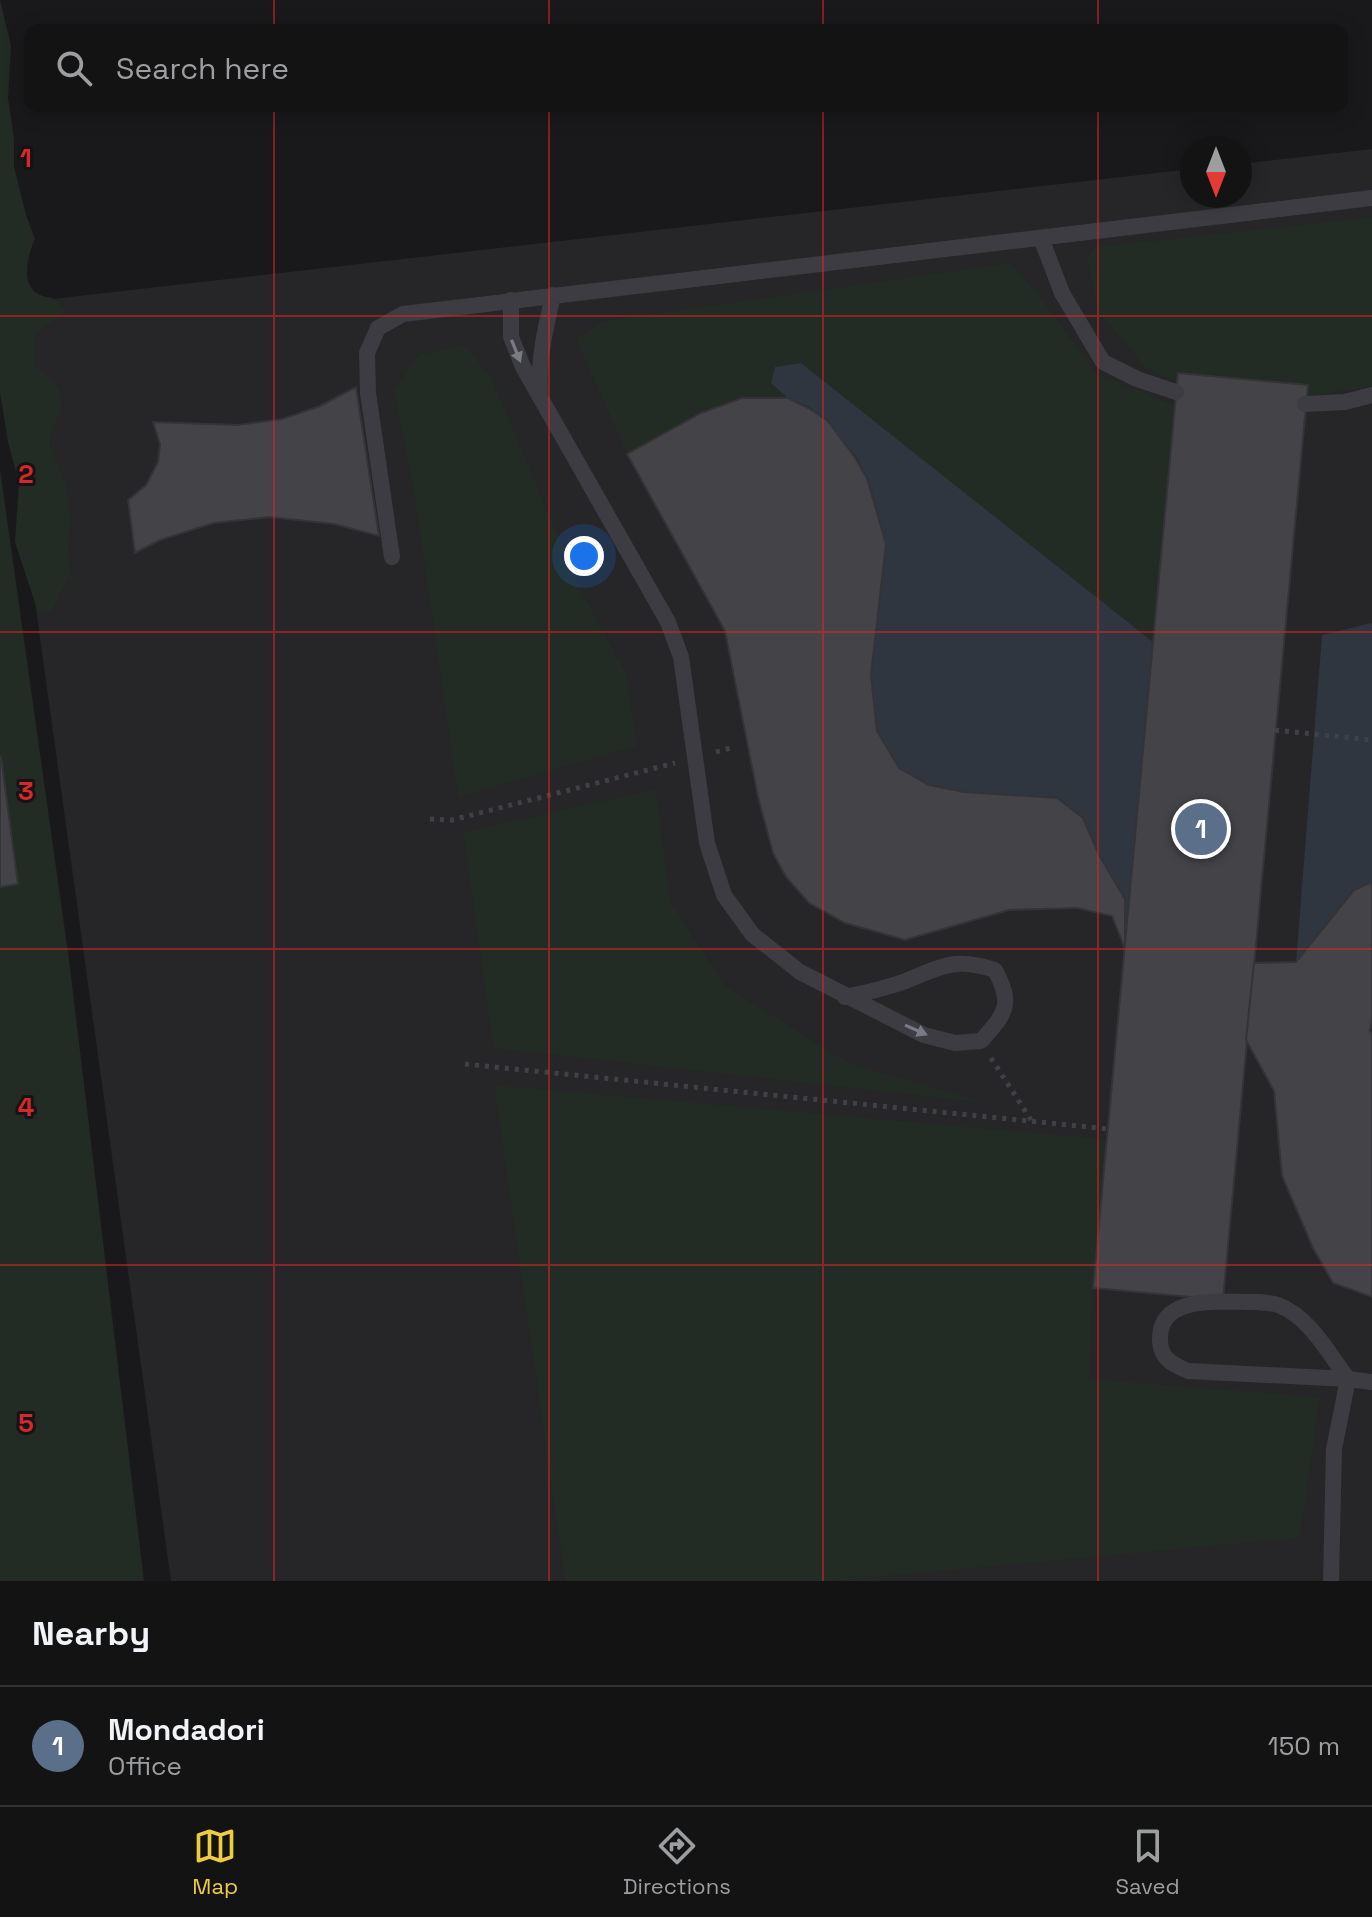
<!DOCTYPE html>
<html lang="en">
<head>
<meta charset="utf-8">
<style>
  body { margin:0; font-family:"Space Grotesk",sans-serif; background:#1c1c1d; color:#f1f3f6 }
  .compass { position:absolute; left:1180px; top:136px; width:72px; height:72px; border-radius:50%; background:#131314; box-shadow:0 4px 20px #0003; rotate:180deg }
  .you { position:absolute; left:584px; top:556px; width:28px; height:28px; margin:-20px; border:6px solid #fff; border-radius:50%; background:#1a73e8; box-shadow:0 0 0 12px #1a73e833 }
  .badge { display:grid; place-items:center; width:52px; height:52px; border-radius:50%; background:#edcc40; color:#fff; font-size:26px; font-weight:700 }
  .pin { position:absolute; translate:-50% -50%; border:4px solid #fff; box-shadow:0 2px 8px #0006 }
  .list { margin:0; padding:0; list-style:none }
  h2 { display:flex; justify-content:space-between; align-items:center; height:104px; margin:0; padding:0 32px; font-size:34px }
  h2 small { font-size:26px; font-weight:400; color:#9d9ea0 }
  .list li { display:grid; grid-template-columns:52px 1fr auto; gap:24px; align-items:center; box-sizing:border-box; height:120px; padding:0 32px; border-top:2px solid #323234 }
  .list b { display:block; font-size:30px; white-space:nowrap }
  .list p { margin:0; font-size:26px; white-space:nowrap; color:#9d9ea0 }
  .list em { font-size:26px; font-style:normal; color:#9d9ea0 }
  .icon { flex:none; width:44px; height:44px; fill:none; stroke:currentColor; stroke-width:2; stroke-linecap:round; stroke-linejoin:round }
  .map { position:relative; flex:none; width:1372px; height:1581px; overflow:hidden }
  .search { position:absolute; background:#131314; box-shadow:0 4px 20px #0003; left:24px; right:24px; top:24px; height:88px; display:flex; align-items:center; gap:20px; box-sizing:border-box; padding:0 28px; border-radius:16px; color:#9d9ea0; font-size:30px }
  .sheet { height:224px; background:#131314 }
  nav { display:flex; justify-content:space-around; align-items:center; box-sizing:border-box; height:112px; border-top:2px solid #323234; background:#131314; font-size:22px; color:#9d9ea0 }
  nav a { display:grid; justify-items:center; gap:4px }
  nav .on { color:#edcc40 }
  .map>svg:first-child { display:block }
  .built { fill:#262528 }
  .green { fill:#232b25 }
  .water { fill:#2f363f }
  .building { fill:#444348; stroke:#343337; stroke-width:2 }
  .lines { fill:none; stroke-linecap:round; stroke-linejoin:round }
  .path { stroke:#404147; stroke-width:5; stroke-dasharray:4 6; stroke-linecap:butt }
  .lane { stroke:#3c3c42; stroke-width:16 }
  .oneway { fill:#7a7b84 }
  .grid { fill:none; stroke:#d62828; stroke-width:2; stroke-opacity:0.55 }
  .grid-label { font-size:26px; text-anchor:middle; font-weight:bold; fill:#d62828; stroke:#141416; stroke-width:6; stroke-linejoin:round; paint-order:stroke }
</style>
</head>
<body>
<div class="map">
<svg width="1372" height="1581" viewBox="0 0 1372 1581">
  <rect width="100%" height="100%" fill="#19191b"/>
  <!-- built -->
  <polygon class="built" points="1372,149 1372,1581 171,1581 0,350 0,305 1192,169 1192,196 1240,196 1240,164"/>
  <!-- green -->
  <g class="green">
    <path d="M0,0L11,46L8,98L14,139V167L26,215L35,239C29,252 21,279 34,291C47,302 54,291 66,312C37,334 32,327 36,367L55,383L61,393L62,407L51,432L50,446L65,481L71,520L68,546L71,573L52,610L39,615L15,542L19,483L8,442L0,392Z"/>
    <polygon points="1372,217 1372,386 1306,397 1307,385 1178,373 1177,381 1146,369 1098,311 1087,258 1095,247"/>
    <polygon points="1010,263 1040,296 1095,372 1175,406 1153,642 801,363 788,398 701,413 627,454 576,339 604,321"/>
    <polygon points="464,344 491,377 581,590 627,676 637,746 458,797 414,493 394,391 418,355"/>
    <polygon points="0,469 69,960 144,1581 0,1581"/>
    <polygon points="656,789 670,900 725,986 849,1063 986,1103 493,1048 463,832"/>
    <polygon points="494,1085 1107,1139 1093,1288 1089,1379 1320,1397 1300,1538 834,1581 565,1581"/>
  </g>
  <!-- water -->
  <g class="water">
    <polygon points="801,363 1153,642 1127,927 1125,899 1100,855 1083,817 1057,797 964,792 929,784 899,768 877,731 871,675 886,544 868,478 855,455 827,421 809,407 788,398 771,383 775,367"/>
    <polygon points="1372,623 1372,882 1353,890 1296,962 1322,635"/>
  </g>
  <!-- building -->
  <g class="building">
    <polygon points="1178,373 1308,385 1223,1300 1093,1288"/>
    <polygon points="356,387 379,536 334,524 269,517 214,523 160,540 135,553 128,500 146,485 158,462 160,444 153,422 238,425 282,419 320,406"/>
    <polygon points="742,398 788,398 808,408 827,420 854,456 867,478 886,544 871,675 877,731 899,768 929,785 964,792 1057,798 1083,818 1099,855 1125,899 1125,949 1112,916 1077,908 1009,910 905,940 845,923 809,903 786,877 773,853 758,797 725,631 627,454 701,413"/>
    <polygon points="1,757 18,884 0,887 0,758"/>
    <polygon points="1372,882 1372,1019 1370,1031 1372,1034 1372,1297 1333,1283 1313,1248 1282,1176 1274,1091 1246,1040 1254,963 1296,962 1354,890"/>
  </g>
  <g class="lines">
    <!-- path -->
    <g class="path">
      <polyline points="1275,730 1372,740"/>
      <polyline points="716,752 734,747"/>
      <polyline points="430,819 452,820 675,763"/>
      <polyline points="991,1058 1031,1120"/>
      <polyline points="465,1064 1108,1129"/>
    </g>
    <!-- lane -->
    <g class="lane">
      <polyline points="1041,238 1062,293 1103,362 1137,379 1176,392"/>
      <path d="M511,300V337L523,367L668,622L681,657L707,843L724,895L752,934L800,972L924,1035L955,1043L981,1041C1005,1014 1014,1005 995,970C952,956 940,968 900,983C882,989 864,993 845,997"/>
      <path d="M540,391C538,358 546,327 553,295"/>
      <polyline points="1305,404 1345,402 1372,395"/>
      <polyline points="392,557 368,393 367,353 378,328 403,314 1372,198"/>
      <path d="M1259,1302C1265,1303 1273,1303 1278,1305C1309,1316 1329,1354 1348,1379L1188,1371C1172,1364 1161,1359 1160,1341C1158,1292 1226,1303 1259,1302Z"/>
      <polyline points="1331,1581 1334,1449 1348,1379 1372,1382"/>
    </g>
  </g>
  <!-- one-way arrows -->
  <defs><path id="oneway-solid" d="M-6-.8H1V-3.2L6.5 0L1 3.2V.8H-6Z" transform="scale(2)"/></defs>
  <g class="oneway">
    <use href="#oneway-solid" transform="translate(516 351) rotate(68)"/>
    <use href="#oneway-solid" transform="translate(916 1030) rotate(24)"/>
  </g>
  <!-- grid -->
  <path class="grid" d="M274,0V30M549,0V30M823,0V30M1098,0V30M274,106V1581M549,106V1581M823,106V1581M1098,106V1581M0,316H1372M0,632H1372M0,949H1372M0,1265H1372"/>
  <g class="grid-label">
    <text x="26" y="167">1</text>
    <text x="26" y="483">2</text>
    <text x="26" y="800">3</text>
    <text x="26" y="1116">4</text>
    <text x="26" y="1432">5</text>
  </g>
</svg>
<svg class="compass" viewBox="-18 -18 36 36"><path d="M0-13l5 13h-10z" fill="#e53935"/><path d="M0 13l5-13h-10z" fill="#9d9ea0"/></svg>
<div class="you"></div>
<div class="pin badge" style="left:1201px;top:829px;background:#5c6f8a">1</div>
<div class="search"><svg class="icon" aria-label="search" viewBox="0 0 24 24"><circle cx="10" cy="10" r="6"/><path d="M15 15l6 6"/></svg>Search here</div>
</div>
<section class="sheet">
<h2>Nearby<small></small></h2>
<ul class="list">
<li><span class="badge" style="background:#5c6f8a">1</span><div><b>Mondadori</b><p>Office</p></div><em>150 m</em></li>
</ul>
</section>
<nav>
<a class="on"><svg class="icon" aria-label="map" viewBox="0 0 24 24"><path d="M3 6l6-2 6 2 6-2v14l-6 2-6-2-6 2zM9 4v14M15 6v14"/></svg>Map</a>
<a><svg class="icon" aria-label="directions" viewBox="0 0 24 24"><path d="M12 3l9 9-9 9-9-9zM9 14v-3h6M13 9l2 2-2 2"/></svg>Directions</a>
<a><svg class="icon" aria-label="saved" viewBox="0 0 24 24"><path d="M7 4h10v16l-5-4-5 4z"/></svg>Saved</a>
</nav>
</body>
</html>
